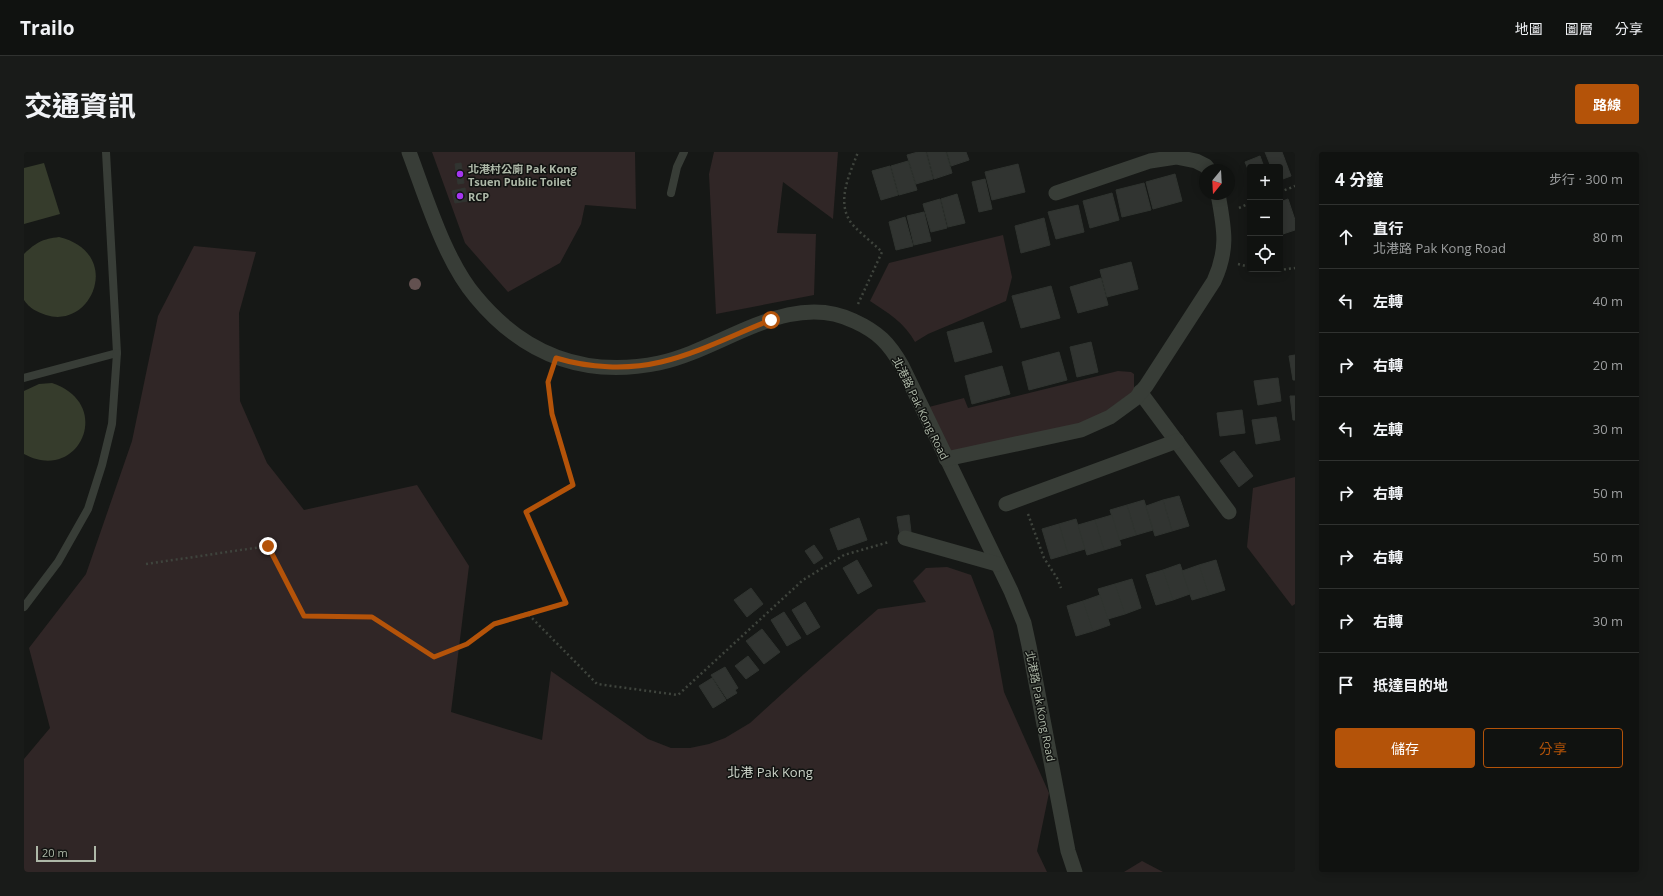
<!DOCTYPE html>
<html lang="zh-TW">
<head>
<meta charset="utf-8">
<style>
  body { margin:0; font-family:"Open Sans","Noto Sans TC",sans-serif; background:#191b19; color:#f1f3f6 }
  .controls { position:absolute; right:12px; top:12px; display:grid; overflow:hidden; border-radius:4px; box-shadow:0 2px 10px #0003 }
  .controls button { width:36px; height:36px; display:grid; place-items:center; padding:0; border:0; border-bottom:1px solid #303230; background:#101210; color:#f1f3f6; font:20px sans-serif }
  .compass { position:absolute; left:1175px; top:12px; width:36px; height:36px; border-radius:50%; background:#101210; box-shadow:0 2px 10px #0003; rotate:198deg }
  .scale { position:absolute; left:12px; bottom:10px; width:60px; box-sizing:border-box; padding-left:4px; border:2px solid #aeb8a8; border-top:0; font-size:11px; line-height:14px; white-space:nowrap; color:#aeb8a8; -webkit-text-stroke:3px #111311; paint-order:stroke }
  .stop { position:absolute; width:12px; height:12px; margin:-9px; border:3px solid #b45309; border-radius:50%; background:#fff }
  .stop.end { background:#b45309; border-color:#fff; box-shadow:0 1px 4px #0008 }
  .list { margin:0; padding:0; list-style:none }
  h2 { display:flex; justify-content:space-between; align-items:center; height:52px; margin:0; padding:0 16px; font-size:17px }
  h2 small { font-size:13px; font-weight:400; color:#9c9e9f }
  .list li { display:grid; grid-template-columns:26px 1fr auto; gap:12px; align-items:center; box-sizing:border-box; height:64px; padding:0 16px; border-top:1px solid #303230 }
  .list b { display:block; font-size:15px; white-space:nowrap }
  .list p { margin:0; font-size:13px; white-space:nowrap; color:#9c9e9f }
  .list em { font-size:13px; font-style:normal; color:#9c9e9f }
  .actions { display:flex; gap:8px; padding:12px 16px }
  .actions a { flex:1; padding:9px 0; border:1px solid #b45309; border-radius:4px; text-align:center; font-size:14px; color:#b45309 }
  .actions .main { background:#b45309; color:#fff }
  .icon { flex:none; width:22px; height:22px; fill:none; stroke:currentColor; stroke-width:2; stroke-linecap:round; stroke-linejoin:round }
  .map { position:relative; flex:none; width:1271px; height:720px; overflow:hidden; border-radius:4px }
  header { display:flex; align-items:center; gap:24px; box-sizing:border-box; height:56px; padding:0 20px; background:#101210; border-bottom:1px solid #303230 }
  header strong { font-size:19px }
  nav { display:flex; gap:22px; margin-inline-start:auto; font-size:14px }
  .intro { display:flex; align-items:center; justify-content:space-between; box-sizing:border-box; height:96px; padding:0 24px }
  h1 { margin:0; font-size:28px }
  .button { padding:10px 18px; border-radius:4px; background:#b45309; color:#fff; font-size:14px; font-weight:700 }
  main { display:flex; gap:24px; padding:0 24px }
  aside { flex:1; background:#101210; border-radius:4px; box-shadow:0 2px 10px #0003 }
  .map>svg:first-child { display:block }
  .green { fill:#302626 }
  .water { fill:#363c2c }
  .building { fill:#313431; stroke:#303430 }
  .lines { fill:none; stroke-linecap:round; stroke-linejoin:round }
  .path { stroke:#3f443d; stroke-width:2.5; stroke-dasharray:2 3; stroke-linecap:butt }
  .lane { stroke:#383d37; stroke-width:8 }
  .street { stroke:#383d37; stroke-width:15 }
  .tree { fill:#635150 }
  .route { stroke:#b45309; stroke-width:5 }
  .poi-dot { fill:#a436f0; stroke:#111311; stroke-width:1.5 }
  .labels { text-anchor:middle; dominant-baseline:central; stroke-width:3; stroke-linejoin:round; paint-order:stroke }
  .poi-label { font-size:11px; font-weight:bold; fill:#aeb8a8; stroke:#111311; text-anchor:start }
  .street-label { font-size:11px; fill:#aeb8a8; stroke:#111311 }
  .quarter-label { font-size:13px; fill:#cdd4c9; stroke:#111311 }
</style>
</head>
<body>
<header>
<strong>Trailo</strong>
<nav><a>地圖</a><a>圖層</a><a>分享</a></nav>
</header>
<div class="intro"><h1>交通資訊</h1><a class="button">路線</a></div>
<main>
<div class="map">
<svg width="1271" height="720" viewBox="0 0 1271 720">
  <rect width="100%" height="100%" fill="#161816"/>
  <!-- green -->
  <g class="green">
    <polygon points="408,0 611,0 612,57 561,53 557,72 536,111 484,140 441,91"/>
    <polygon points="690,0 814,0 809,67 759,30 753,81 792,82 790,143 692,162 685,22"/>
    <path d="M979,83L988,125L982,149L904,182L891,190C881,171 863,160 846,149L865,111Z"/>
    <polygon points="170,94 232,100 215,161 216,249 243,311 280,358 393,333 445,414 427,560 518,588 527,519 624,587 647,596 666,596 685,592 701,586 726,571 780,522 854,457 902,450 889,429 902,416 923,415 947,423 969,479 980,540 1025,641 1013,699 1023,720 0,720 0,607 26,576 5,496 62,422 108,289 134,164"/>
    <polygon points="1094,219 1107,220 1110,222 1110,239 1074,265 1054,273 921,302 901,256 940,246 944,256"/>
    <polygon points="1271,325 1271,452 1268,454 1223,395 1229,336"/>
    <polygon points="1118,709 1139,720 1100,720"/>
  </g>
  <!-- water -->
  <g class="water">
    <polygon points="20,11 36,62 0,72 0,16"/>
    <path d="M35,85C100,101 68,178 22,163C13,160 5,156 0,148V102C12,90 19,87 35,85Z"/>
    <path d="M28,231C91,252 55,332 0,302V239L15,232Z"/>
  </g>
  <!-- building -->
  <g class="building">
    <polygon points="894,0 902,0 909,27 892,32 883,3"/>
    <polygon points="903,0 922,0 928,21 910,27"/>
    <polygon points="923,0 942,0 945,8 927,14"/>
    <polygon points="1241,0 1258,0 1267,24 1256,28 1256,15 1247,15"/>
    <polygon points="1236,4 1240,15 1226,15 1226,22 1221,10"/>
    <polygon points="884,9 893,38 875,43 867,14"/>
    <polygon points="437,11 440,31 434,32 431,12"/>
    <polygon points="994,12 1001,40 968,48 961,20"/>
    <polygon points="866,14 874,43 857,48 848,19"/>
    <polygon points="1151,22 1158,49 1129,57 1122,30"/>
    <polygon points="961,27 968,57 955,60 948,30"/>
    <polygon points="1120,31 1127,58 1098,65 1092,38"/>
    <polygon points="441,36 443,49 431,51 428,39"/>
    <polygon points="1088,41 1095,68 1066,76 1059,49"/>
    <polygon points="933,42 941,71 924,75 917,47"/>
    <polygon points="916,47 923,76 907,80 899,52"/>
    <polygon points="1264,47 1271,68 1271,78 1256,83 1256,50"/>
    <polygon points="1054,53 1060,80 1032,87 1024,60"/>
    <polygon points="900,60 907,89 890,93 883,64"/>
    <polygon points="881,65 889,94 872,98 865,70"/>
    <polygon points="1020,66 1026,93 997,101 991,74"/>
    <polygon points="1107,110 1114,137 1083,145 1076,118"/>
    <polygon points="1077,126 1084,153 1054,161 1046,135"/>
    <polygon points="1027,134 1036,166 997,176 988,144"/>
    <polygon points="959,170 968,200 931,210 923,180"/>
    <polygon points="1067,190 1074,220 1053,225 1046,195"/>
    <polygon points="1035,200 1043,228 1005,238 998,210"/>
    <polygon points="1271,203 1271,228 1269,228 1265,204"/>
    <polygon points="978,214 986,242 948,252 941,224"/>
    <polygon points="1254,226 1257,249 1234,253 1230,229"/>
    <polygon points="1266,244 1271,244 1271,268 1269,268"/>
    <polygon points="1218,258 1221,281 1196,284 1193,261"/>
    <polygon points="1252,265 1256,288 1232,292 1228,268"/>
    <polygon points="1210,299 1229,324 1215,335 1196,309"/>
    <polygon points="1155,344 1165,374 1148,379 1139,348"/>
    <polygon points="1120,348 1129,378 1112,383 1103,353"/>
    <polygon points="1139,348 1148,379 1131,384 1122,354"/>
    <polygon points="1103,353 1112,383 1095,388 1086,358"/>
    <polygon points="885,363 887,380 876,382 873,365"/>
    <polygon points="1088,363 1097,393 1080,398 1071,368"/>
    <polygon points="835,366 843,388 814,398 806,377"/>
    <polygon points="1052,367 1061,397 1044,402 1035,372"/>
    <polygon points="1071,368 1080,398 1063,403 1054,373"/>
    <polygon points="1035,372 1044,402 1027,407 1018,377"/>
    <polygon points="790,393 799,406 790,412 781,399"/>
    <polygon points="833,408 848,434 834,442 819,416"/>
    <polygon points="1192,408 1201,438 1185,443 1175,413"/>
    <polygon points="1156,412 1166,442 1149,448 1139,418"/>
    <polygon points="1175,413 1185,443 1168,448 1158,419"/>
    <polygon points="1139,418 1149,448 1132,453 1122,423"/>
    <polygon points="1108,427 1117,456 1101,462 1091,432"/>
    <polygon points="1091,432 1101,462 1084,467 1074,437"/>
    <polygon points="727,436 739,452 723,465 710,448"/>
    <polygon points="1076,443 1086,473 1069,479 1059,449"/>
    <polygon points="1059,449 1069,479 1052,484 1043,454"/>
    <polygon points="781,450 796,475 783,483 768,458"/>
    <polygon points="760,460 777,486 763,494 747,468"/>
    <polygon points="738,477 756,500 740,512 722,489"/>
    <polygon points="724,504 735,518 722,527 711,514"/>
    <polygon points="701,515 714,536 711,538 713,541 703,547 687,523"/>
    <polygon points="688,526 702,548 689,556 675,534"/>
  </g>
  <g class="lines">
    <!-- path -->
    <g class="path">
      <polyline points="1256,40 1271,34"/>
      <polyline points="1215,56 1226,51"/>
      <polyline points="1214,112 1226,115"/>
      <polyline points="1235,117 1255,118 1271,116"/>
      <path d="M834,152L858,100C849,91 837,82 828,72C811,50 826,22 834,0"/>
      <polyline points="1004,362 1020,406 1033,426 1037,436"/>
      <polyline points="122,412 244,394 280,464 348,465 410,505 443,492 470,472 503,461 573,532 654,543 779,428 820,403 865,390"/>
      <path d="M504,461L542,451L502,360L549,333C541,305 518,249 527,222"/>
    </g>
    <!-- lane -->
    <g class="lane">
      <polyline points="647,41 653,15 660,0"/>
      <polyline points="0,226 93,201 82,0"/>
      <polyline points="0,455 34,410 64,357 78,313 88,272 93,201"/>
    </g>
    <!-- street -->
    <g class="street">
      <path d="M385,0C402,45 421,109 452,145C500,203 561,226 635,211C698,198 765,137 830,169C854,180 865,191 878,214L987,439L1000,471L1005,494L1044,699L1051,720"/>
      <polyline points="1032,41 1126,9 1152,5 1172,9 1182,14 1185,18"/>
      <polyline points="1116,240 1205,360"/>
      <path d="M922,307L1057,278L1086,265L1112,246L1122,234L1190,129C1205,96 1200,76 1194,42"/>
      <polyline points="982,352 1153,289"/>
      <polyline points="881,386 973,412"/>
    </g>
  </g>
  <!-- trees -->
  <circle class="tree" cx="391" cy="132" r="6"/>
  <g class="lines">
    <!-- route -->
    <path class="route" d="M244,394L280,464L348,465L410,505L443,492L470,472L542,451L502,360L549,333L528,262L524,230L532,206C565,216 603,218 637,210C675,201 711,182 747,168"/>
  </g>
  <!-- markers -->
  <g class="poi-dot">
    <circle cx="436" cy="22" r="4"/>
    <circle cx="436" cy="44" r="4"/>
  </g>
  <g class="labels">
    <!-- poi labels -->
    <g class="poi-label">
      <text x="444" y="16">北港村公廁 Pak Kong<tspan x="444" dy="13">Tsuen Public Toilet</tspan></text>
      <text x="444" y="44">RCP</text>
    </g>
    <!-- street labels -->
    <g class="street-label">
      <text transform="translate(897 256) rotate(64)">北港路 Pak Kong Road</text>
      <text transform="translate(1017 554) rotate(79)">北港路 Pak Kong Road</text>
    </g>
    <!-- quarter labels -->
    <g class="quarter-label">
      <text x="746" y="620">北港 Pak Kong</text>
    </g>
  </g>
</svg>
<div class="controls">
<button>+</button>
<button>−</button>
<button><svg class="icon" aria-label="locate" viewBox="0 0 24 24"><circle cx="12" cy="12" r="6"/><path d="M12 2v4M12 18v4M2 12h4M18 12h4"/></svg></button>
</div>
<svg class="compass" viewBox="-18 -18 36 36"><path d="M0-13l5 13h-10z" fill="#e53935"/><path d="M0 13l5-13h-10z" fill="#9c9e9f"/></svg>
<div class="scale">20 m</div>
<div class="stop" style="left:747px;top:168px"></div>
<div class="stop end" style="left:244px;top:394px"></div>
</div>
<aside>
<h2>4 分鐘<small>步行 · 300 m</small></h2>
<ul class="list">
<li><svg class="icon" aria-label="ahead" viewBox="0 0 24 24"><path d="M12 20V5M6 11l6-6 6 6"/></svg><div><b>直行</b><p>北港路 Pak Kong Road</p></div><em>80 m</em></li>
<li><svg class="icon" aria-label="left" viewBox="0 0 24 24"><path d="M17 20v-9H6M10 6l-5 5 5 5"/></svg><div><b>左轉</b></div><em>40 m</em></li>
<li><svg class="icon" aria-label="right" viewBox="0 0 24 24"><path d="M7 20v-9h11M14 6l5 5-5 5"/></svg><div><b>右轉</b></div><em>20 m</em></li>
<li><svg class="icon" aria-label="left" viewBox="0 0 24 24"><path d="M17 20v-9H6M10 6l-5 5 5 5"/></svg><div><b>左轉</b></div><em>30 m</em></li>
<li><svg class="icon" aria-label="right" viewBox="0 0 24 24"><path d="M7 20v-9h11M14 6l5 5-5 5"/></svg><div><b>右轉</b></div><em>50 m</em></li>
<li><svg class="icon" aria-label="right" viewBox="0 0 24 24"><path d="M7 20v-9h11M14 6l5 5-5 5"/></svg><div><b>右轉</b></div><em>50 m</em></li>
<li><svg class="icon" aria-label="right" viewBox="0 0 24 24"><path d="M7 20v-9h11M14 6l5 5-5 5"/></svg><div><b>右轉</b></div><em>30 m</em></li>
<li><svg class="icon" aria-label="arrive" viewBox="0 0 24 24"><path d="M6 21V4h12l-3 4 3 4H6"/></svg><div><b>抵達目的地</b></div></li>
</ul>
<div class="actions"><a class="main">儲存</a><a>分享</a></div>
</aside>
</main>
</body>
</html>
